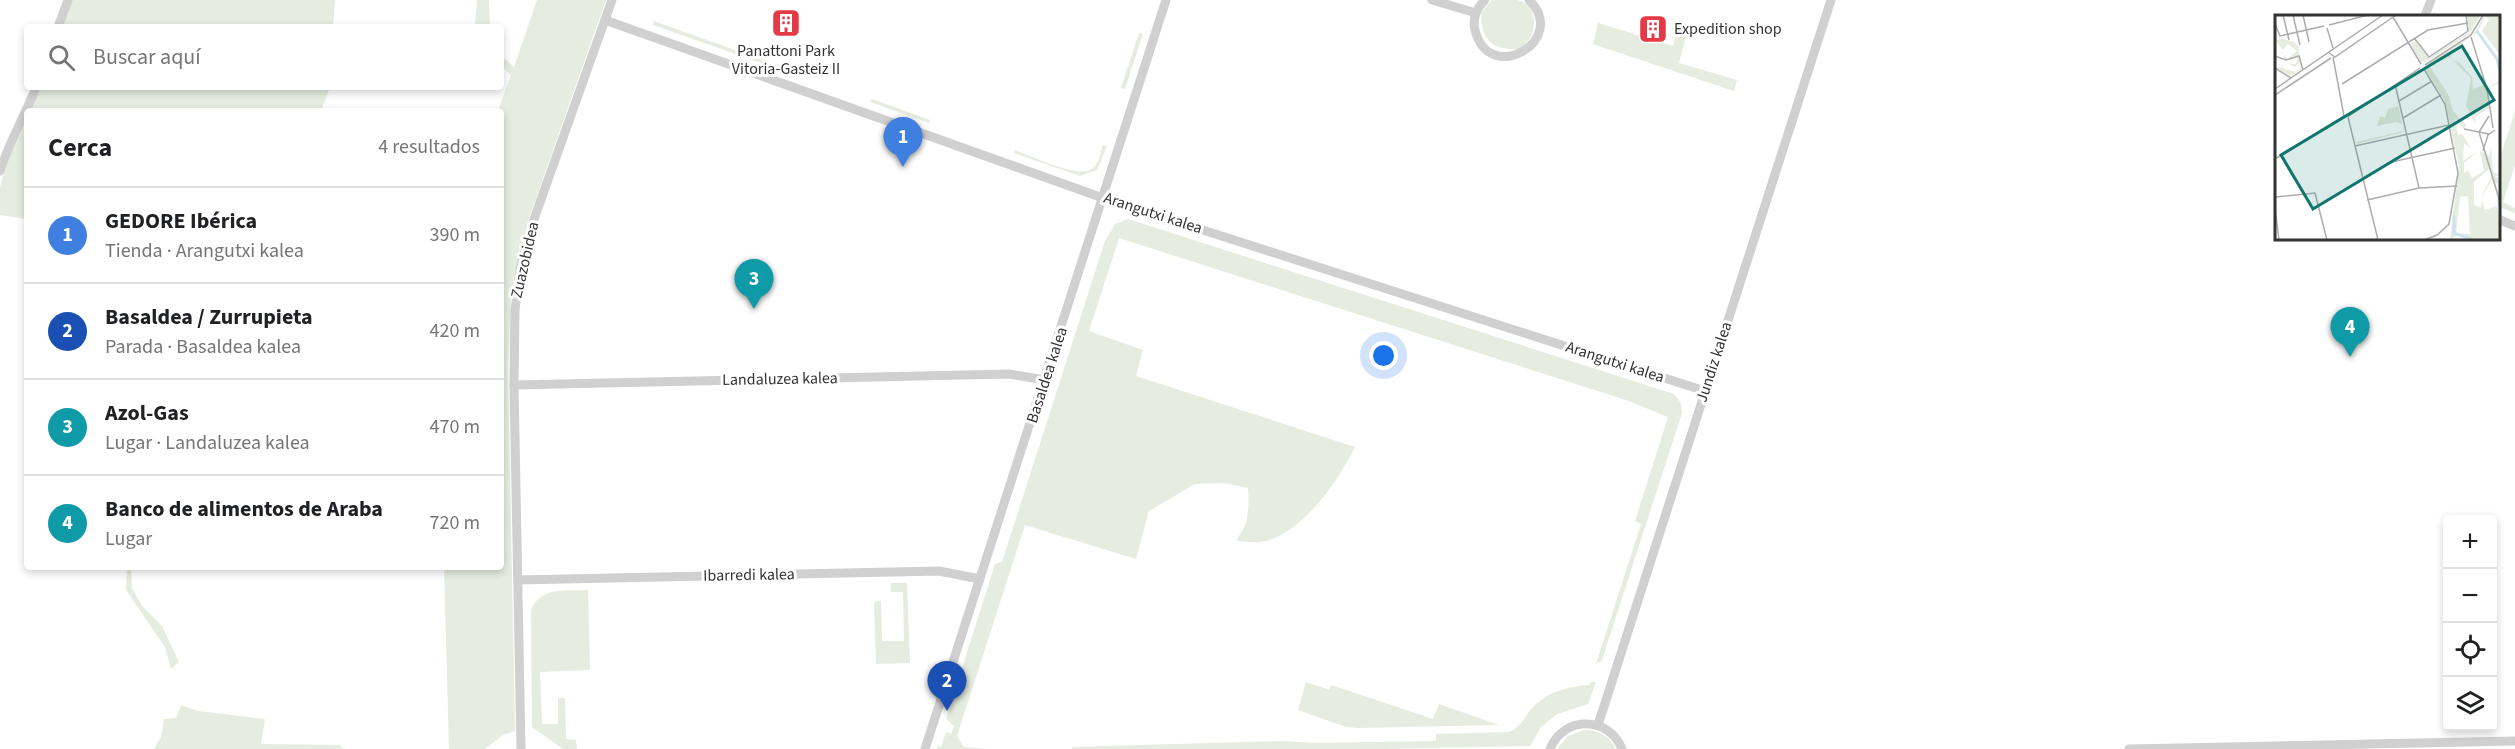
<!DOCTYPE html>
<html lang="es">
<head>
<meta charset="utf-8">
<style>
  body { margin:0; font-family:"Source Sans 3",sans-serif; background:#f2f2f2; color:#202124 }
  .controls { position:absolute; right:18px; bottom:18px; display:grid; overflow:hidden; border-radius:6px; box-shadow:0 3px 9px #0003 }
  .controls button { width:54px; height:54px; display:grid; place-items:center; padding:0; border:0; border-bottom:2px solid #e0e0e0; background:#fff; color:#202124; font:30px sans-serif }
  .you { position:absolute; left:1384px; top:356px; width:21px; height:21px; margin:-15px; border:4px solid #fff; border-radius:50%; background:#1a73e8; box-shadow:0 0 0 9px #1a73e833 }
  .badge { display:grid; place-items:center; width:39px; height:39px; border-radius:50%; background:#0f766e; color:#fff; font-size:20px; font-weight:700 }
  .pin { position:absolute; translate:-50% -50px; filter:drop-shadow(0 2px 3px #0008) }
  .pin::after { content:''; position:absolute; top:32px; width:21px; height:18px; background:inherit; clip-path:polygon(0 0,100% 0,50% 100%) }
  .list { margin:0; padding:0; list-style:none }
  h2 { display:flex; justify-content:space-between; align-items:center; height:78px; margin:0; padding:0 24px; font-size:26px }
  h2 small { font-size:20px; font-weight:400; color:#757577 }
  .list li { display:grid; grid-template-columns:39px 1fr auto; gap:18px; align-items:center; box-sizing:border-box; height:96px; padding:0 24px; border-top:2px solid #e0e0e0 }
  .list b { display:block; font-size:22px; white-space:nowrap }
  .list p { margin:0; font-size:20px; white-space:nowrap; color:#757577 }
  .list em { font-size:20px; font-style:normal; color:#757577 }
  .icon { flex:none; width:33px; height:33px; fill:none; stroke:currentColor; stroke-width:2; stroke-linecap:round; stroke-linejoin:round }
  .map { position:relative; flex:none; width:2515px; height:749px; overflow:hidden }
  .search { position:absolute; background:#fff; box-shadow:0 3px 9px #0003; left:24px; top:24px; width:480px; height:66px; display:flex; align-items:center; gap:15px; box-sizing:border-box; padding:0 21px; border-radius:6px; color:#757577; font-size:22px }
  .panel { position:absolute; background:#fff; box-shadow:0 3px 9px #0003; left:24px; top:108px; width:480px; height:462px; border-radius:6px }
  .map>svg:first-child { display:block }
  .green { fill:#e6ecdf }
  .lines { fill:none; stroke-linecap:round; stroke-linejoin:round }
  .minor { stroke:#d0d0d0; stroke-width:9 }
  .labels { text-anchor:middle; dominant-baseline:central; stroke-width:6; stroke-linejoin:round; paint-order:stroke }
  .poi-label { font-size:16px; fill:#333; stroke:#fff; text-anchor:start }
  .street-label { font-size:16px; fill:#333; stroke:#fff }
  .inset-river { fill:none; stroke:#cfe2ee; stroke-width:3 }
  .inset-road { fill:none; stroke:#adadad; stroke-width:1.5 }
  .view { fill:#0f766e; fill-opacity:0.15; stroke:#0f766e; stroke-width:3 }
  .inset-edge { fill:none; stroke:#333; stroke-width:3 }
</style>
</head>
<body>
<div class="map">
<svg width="2515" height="749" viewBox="0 0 2515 749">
  <rect width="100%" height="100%" fill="#fff"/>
  <!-- green -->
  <g class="green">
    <polygon points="72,0 335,0 333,27 62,27"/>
    <polygon points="477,0 489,0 490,27 475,27"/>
    <polygon points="537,0 606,0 529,218 511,299 508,369 515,731 503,735 485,749 449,749 444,567 501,567 501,111 498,111 511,75 501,66 501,55 514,67"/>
    <path d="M1492,0C1500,0 1509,0 1517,0C1534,3 1538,25 1530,38C1527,42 1523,46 1520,49C1492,50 1482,42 1481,13Z"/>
    <polygon points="654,21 802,74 801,77 653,25"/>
    <polygon points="1598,23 1673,46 1677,28 1687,32 1679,63 1737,80 1734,91 1593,44"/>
    <polygon points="1139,33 1143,34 1125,89 1121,88"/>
    <polygon points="39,87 330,87 321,111 30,111"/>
    <polygon points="872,99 930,120 929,123 870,102"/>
    <polygon points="2515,111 2515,165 2503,202 2515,208 2515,213 2499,207 2499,161"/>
    <polygon points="27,120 27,219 0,215 0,187 7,161"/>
    <path d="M1103,145L1107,146L1097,170L1080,176L1014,153L1015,150C1030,156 1076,177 1090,170C1099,166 1100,154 1103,145Z"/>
    <path d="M1128,219L1674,394L1681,403L1682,413L1602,660L1596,664L1641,524L1635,521L1668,417L1626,400L1119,238L1089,331L1143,350L1136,376L1355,447C1338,481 1302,535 1261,542C1253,543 1244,541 1237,541C1238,535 1241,534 1244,528C1249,518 1249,500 1248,488L1225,483L1195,484L1149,511L1136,559L1025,525L957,736L964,747L987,749H937V746L941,747L946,732L951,734L954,726L946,719L995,564L1002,562L1105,241L1115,224Z"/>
    <polygon points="127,567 131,567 132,588 142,606 162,626 179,662 171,669 165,647 126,590"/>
    <polygon points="891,583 907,583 910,663 876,664 874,602 881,601 882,641 904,641 903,592 891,592"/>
    <path d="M588,590L590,670L540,672L542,724H558V698H565L566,739L576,740L577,749H563L532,727L531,610C540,586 567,591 588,590Z"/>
    <polygon points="1306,682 1329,690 1331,685 1433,719 1439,704 1499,725 1358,728 1346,727 1298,710"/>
    <path d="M1591,682H1596L1588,704L1557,714L1541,727L1530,746L1386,749H1072V747L1284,741L1314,743L1436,741V734L1508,732C1521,729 1526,713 1535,705C1551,690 1569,687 1589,685Z"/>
    <polygon points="181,705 198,711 265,719 261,744 340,745 343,749 154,749 161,737 164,719 176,718"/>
    <path d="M1584,730C1599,730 1609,736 1616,749H1557L1568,736Z"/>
  </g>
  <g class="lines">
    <!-- minor -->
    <g class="minor">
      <polyline points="1432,0 1476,13"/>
      <path d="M1485,0C1477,7 1472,19 1475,30C1489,87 1570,40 1529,0"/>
      <polyline points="2425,16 2431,0"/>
      <polyline points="605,20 1103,198 1705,391"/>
      <polyline points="58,27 68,0"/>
      <path d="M0,171C9,142 25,116 36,87"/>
      <polyline points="2498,219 2515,226"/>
      <polyline points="514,385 1009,374 1045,380"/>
      <polyline points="518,580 939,571 980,579"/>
      <polyline points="1598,725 1831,0"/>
      <polyline points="521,749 514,385 515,310 521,265 533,222 612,0"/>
      <polyline points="925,749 1166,0"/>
      <path d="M1550,749C1564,715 1609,716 1622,749"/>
      <polyline points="2129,749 2515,741"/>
    </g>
  </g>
  <!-- icons -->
  <defs>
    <g id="building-square" transform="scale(1.5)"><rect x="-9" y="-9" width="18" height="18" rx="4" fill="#e63946" stroke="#fff"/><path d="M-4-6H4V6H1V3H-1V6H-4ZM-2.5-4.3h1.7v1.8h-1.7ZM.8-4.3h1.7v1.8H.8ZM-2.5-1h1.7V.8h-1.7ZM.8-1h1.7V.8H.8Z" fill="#fff"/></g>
  </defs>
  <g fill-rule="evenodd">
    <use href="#building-square" x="786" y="23"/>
    <use href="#building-square" x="1653" y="29"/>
  </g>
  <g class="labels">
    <!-- poi labels -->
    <g class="poi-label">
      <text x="1674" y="29">Expedition shop</text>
      <text x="786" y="51" text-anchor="middle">Panattoni Park<tspan x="786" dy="18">Vitoria-Gasteiz II</tspan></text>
    </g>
    <!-- street labels -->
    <g class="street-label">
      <text transform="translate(1153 213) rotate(18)">Arangutxi kalea</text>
      <text transform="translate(525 260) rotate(-77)">Zuazobidea</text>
      <text transform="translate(1615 362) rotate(18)">Arangutxi kalea</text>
      <text transform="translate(1714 362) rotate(-72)">Jundiz kalea</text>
      <text transform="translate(1047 375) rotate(-72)">Basaldea kalea</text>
      <text transform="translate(780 379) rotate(-1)">Landaluzea kalea</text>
      <text transform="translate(749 575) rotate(-1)">Ibarredi kalea</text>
    </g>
  </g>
  <!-- overview -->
  <g transform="translate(2275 15)">
    <rect width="225" height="225" fill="#fff"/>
    <path d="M192,0H206L194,19L151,47H146L135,28L140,26L154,43L194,17ZM209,0H225V40L207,16L214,5L210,1L203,16L222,44L225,57L220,42L202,17L197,23ZM1,22L19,27L23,31L27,54L16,61L0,52L7,53V49L9,54L22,57L26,53L25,47L20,52L12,48L21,49L23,42L16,45L9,44V39L12,44L22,36L13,29L8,35L0,24L7,25ZM195,22L176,37V42L154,50L173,79L178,96L191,110L189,114L180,103L183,120L187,119L196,133L189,128L188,146L203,136L189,148V158L193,155L197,163L209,156L205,136L214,141L216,132L218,157L225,160L221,161L225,166L221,169L225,225H197L184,219L181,221L186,225L181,221L175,225L184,151L170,86L151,55L152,49ZM215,153L216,163L207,180L206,192L199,190V167ZM217,164L225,190L210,195L206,184ZM193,181L195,219L181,218L185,182ZM178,45L185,48L197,62L198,74L211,69L213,73L225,65V74L223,68L213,74L215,93L201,101L200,108L191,91L196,63ZM119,72L129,117L82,129L78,118L81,127L128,116L127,109L121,107L102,111L105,101L110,103L113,94L123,91Z" fill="#e6ecdf" fill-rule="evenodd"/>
    <path class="inset-river" d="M202,16L222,44L225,56M179,200V218L198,225"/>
    <path class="inset-road" d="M8,0L14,25M18,0L25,30M28,0L34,27M118,2L146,49M0,9L5,21L49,11M54,10L93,0M52,13L58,33M196,22L212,74L218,113M140,24L154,42L193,16L191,0M53,37L60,42L121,0M0,41L11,45L24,41L28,55M58,42L69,101M150,50L196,20L208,0M0,53L16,63M67,69L153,15L193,8M120,69L144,173M0,74L108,0M0,80L56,43M124,86L157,66M73,102L103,225M128,103L166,80M189,114L214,119M204,117L225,187M204,117L214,101M80,131L174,110M208,136L213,120L220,115M0,144L69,101H74L145,53M112,148L180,133M0,182L40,178L52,225M92,185L144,173L182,171M0,194L4,225M149,225L162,220L174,209L183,158L170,89L149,54"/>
    <path class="view" d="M187,31L219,85L38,194L6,140Z"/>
    <rect width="225" height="225" class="inset-edge"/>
  </g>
</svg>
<div class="controls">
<button>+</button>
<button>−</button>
<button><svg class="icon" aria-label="locate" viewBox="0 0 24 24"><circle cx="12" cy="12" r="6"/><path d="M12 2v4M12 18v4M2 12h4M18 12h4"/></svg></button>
<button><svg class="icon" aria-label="layers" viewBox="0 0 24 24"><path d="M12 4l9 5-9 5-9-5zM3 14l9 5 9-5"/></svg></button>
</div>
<div class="you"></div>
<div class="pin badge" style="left:903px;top:167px;background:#3f7fe0">1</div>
<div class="pin badge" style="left:947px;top:711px;background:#1a4fb4">2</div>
<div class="pin badge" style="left:754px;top:309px;background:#0f9aa8">3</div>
<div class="pin badge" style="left:2350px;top:357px;background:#0f9aa8">4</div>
<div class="search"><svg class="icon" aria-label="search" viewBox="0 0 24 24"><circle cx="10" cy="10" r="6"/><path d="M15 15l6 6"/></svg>Buscar aquí</div>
<section class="panel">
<h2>Cerca<small>4 resultados</small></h2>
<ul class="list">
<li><span class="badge" style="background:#3f7fe0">1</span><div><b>GEDORE Ibérica</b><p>Tienda · Arangutxi kalea</p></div><em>390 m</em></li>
<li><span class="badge" style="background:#1a4fb4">2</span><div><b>Basaldea / Zurrupieta</b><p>Parada · Basaldea kalea</p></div><em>420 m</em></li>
<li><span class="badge" style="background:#0f9aa8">3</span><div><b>Azol-Gas</b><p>Lugar · Landaluzea kalea</p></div><em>470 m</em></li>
<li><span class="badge" style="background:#0f9aa8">4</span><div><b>Banco de alimentos de Araba</b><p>Lugar</p></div><em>720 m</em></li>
</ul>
</section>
</div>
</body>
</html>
